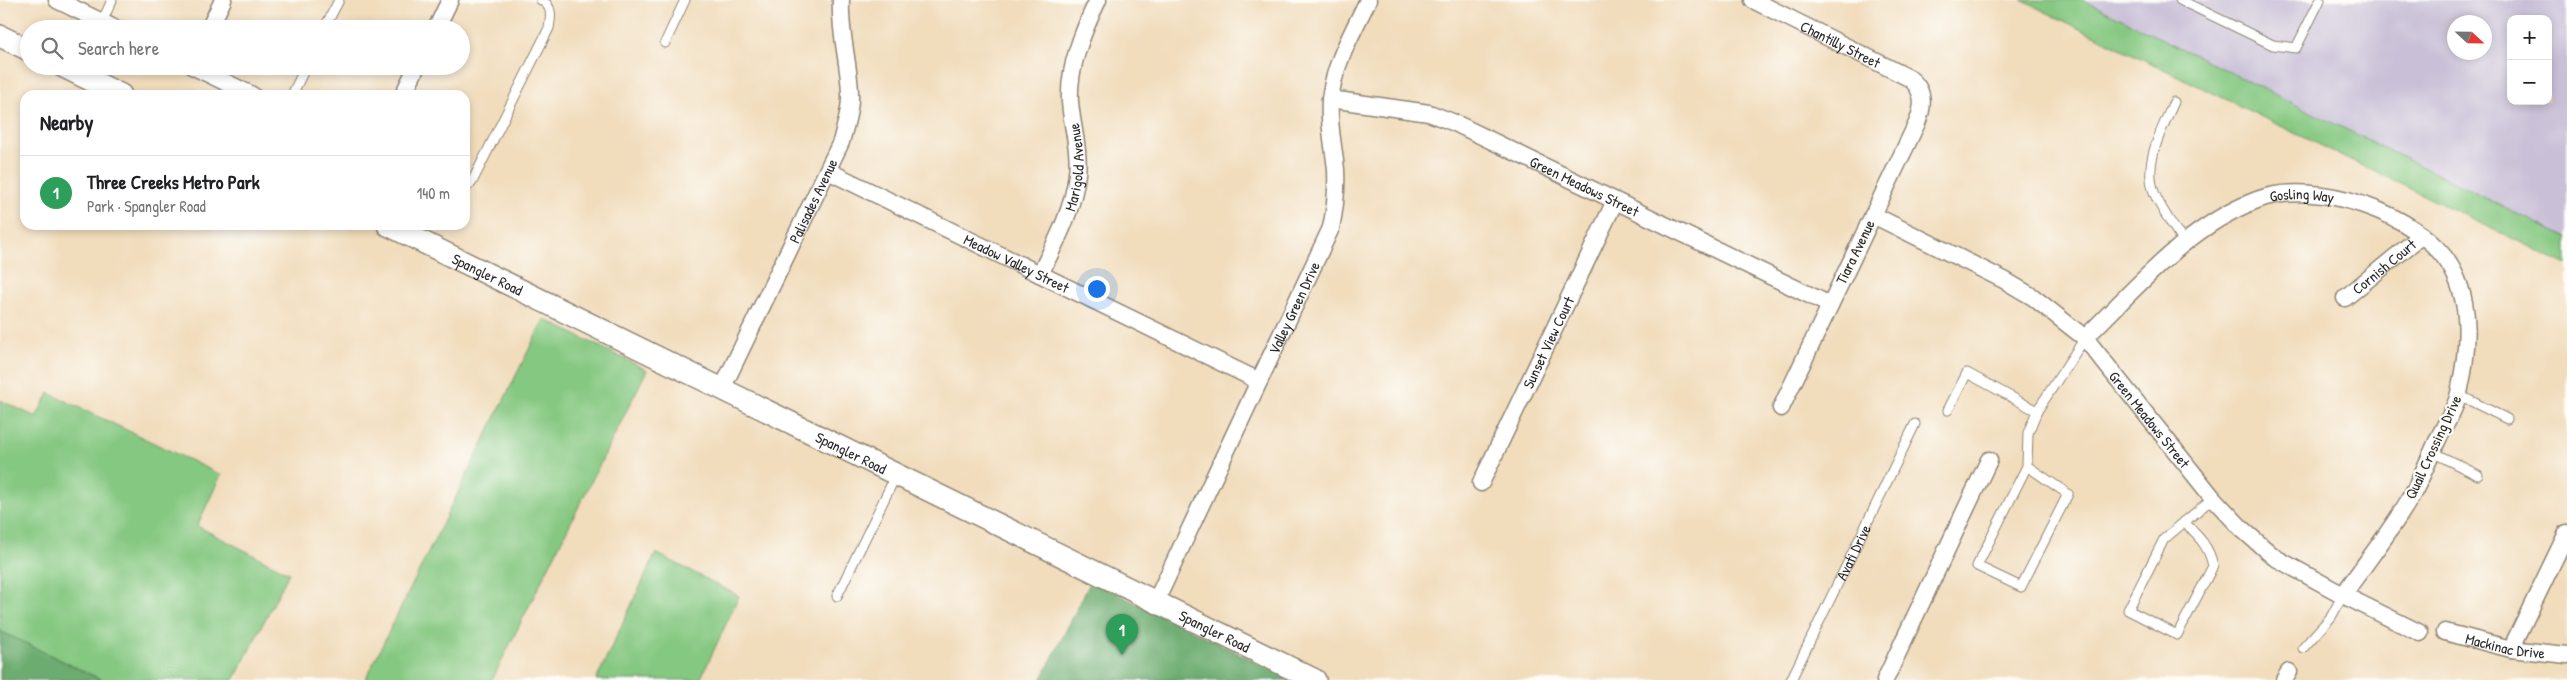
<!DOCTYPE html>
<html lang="en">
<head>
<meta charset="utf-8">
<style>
  body { margin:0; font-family:"Patrick Hand",sans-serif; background:#f2f2f2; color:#202124 }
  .controls { position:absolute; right:15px; top:15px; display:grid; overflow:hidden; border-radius:10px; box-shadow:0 2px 8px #0003 }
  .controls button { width:45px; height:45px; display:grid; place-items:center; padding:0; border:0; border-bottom:1px solid #e0e0e0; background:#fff; color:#202124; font:25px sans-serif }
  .compass { position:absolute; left:2447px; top:15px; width:45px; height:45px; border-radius:50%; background:#fff; box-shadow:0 2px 8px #0003; rotate:112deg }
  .you { position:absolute; left:1096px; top:288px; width:18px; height:18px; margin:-12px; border:4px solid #fff; border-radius:50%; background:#1a73e8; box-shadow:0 0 0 8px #1a73e833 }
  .badge { display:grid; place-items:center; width:32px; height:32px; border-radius:50%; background:#d93025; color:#fff; font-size:16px; font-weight:700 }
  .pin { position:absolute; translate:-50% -41px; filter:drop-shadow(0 1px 2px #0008) }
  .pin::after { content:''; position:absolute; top:26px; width:18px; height:15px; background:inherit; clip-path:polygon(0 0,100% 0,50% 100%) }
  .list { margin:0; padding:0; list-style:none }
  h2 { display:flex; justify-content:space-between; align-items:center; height:65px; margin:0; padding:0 20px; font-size:21px }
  h2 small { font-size:16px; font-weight:400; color:#757577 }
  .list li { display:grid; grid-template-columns:32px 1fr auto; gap:15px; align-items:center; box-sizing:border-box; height:75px; padding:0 20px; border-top:1px solid #e0e0e0 }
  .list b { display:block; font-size:19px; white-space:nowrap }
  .list p { margin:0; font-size:16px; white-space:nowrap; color:#757577 }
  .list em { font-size:16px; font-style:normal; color:#757577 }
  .icon { flex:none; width:28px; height:28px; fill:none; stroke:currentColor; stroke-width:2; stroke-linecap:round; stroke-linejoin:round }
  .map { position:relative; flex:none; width:2567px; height:680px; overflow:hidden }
  .search { position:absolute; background:#fff; box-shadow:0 2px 8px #0003; left:20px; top:20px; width:450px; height:55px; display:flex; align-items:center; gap:12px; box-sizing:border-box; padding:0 18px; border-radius:28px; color:#757577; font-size:19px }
  .panel { position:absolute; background:#fff; box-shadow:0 2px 8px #0003; left:20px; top:90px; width:450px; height:140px; border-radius:15px }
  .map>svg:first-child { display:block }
  .industrial { fill:#c9bfd7; fill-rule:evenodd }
  .green { fill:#85c881; stroke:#587a56 }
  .forest { fill:#6cac6f; stroke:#4c6c4d }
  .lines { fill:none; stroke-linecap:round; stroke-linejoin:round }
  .service-casing { stroke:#8e8473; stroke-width:11 }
  .minor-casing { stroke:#8e8473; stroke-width:19 }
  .tertiary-casing { stroke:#8e8473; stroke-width:24 }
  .service { stroke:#fff; stroke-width:9 }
  .minor { stroke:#fff; stroke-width:16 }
  .tertiary { stroke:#fff; stroke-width:21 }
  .labels { text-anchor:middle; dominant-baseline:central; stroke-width:4.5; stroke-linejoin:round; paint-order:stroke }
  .street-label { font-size:15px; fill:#2b2b2b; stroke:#fdfcf7 }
</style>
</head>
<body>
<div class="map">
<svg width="2567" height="680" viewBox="0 0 2567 680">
  <rect width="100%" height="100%" fill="#fdfcf7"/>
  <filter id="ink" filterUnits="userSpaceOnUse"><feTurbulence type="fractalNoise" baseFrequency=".02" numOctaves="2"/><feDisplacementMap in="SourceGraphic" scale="10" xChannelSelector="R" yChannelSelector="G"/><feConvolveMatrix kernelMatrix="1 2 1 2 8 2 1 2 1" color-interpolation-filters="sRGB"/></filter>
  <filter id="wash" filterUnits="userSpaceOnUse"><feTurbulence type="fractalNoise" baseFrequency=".0096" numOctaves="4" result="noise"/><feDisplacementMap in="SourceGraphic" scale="20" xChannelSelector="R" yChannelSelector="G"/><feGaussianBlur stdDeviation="1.12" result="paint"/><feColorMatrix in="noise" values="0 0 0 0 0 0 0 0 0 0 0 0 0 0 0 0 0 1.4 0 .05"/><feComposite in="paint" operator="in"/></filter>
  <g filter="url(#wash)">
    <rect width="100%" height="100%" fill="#f1dcbb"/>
    <!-- industrial -->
    <path class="industrial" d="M2083,0H2567V238L2481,197ZM2511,19H2548V101H2511ZM2454,22H2484V52H2454Z"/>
    <!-- green -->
    <g class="green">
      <polygon points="2021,0 2083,0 2567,238 2567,265"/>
      <polygon points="544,319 647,370 492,680 365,680"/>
      <polygon points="49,393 221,475 197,526 289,573 234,680 102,680 0,631 0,400 36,417"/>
      <polygon points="656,553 739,596 700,680 596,680"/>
    </g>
    <!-- forest -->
    <g class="forest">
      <polygon points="1091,581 1293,680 1041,680"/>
      <polygon points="0,631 102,680 0,680"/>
    </g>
  </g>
  <g filter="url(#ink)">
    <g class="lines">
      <!-- service casing -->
      <g class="service-casing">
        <g id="service">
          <polyline points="2180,0 2273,45 2296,48 2320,0"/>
          <polyline points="102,22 112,0"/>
          <polyline points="324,29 339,0"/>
          <polyline points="665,43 685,0"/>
          <polyline points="292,95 306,66"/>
          <path d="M2174,102C2162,129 2143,163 2154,192C2160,209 2174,227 2184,242"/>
          <path d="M465,188L472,182L549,28C551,17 553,6 541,0"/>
          <polyline points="2459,395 2507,419"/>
          <polyline points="1948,410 1967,373 2037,411"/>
          <polyline points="2432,452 2478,475"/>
          <polyline points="2027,466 2068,494 2021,587 1977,566 2027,466 2028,433 2037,411 2085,338"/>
          <path d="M2184,522C2198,536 2209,546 2213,566L2177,635L2128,610L2164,539L2213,498"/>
          <polyline points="837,596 896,475"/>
          <polyline points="2303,648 2331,617 2343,595"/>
          <path id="s1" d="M1791,680L1915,424"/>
        </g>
      </g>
      <!-- minor casing -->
      <g class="minor-casing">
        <g id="minor">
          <polyline points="57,0 116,29"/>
          <path id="s2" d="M1753,0L1909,78C1925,90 1924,106 1917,123L1781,408"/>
          <polyline points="209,29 223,0"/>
          <polyline points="436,29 450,0"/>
          <polyline points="192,66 252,95"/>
          <polyline points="403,95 417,66"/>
          <path id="s3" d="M1330,99L1429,113L1455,123L1830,305"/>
          <path id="s4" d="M828,171L1259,381"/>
          <path id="s5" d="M1873,215L2004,280L2033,297L2085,338L2213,498L2242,529L2274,557L2343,595L2420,633"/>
          <path id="s6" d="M1040,274C1056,242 1073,211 1077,174C1080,150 1072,127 1070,102C1068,67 1083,31 1098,0"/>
          <path id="s7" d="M2345,298L2422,235"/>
          <path id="s8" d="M2085,338C2137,287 2188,226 2257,200C2314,178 2420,213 2451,267C2473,305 2468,352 2459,393C2456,408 2446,423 2439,437C2430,456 2422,477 2412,495C2392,530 2366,562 2343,595"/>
          <path id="s9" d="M722,389L841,142C845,126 851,110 850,93C849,61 839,32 841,0"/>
          <path id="s10" d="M1481,483L1615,201"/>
          <path id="s11" d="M1156,601L1331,228C1335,209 1337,190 1336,170C1334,147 1328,124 1330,101C1333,65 1353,32 1368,0"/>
          <path id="s12" d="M2445,632L2511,649L2567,655"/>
          <polyline points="2511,649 2567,533"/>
          <polyline points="1885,680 1989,460"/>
          <polyline points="2284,680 2289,672"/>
        </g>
      </g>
      <!-- tertiary casing -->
      <g class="tertiary-casing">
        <g id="tertiary">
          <polyline points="0,36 29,50"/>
          <polyline points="62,66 121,95"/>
          <path id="s13" d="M388,225L1315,680"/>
        </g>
      </g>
      <!-- service -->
      <use href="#service" class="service"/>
      <!-- minor -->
      <use href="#minor" class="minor"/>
      <!-- tertiary -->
      <use href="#tertiary" class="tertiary"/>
    </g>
  </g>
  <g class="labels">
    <!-- street labels -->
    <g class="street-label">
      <text stroke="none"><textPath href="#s2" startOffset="98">Chantilly Street</textPath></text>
      <text stroke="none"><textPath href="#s6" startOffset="114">Marigold Avenue</textPath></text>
      <text stroke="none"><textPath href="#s3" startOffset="272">Green Meadows Street</textPath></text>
      <text stroke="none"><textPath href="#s8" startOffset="268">Gosling Way</textPath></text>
      <text stroke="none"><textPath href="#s9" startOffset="209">Palisades Avenue</textPath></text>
      <text transform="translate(1855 252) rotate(-64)">Tiara Avenue</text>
      <text stroke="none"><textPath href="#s4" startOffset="210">Meadow Valley Street</textPath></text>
      <text stroke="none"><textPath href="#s7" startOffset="50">Cornish Court</textPath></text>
      <text stroke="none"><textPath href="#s13" startOffset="111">Spangler Road</textPath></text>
      <text stroke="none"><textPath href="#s11" startOffset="324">Valley Green Drive</textPath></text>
      <text stroke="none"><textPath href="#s10" startOffset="156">Sunset View Court</textPath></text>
      <text stroke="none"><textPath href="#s5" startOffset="350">Green Meadows Street</textPath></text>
      <text transform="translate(2433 447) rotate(-65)">Quail Crossing Drive</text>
      <text stroke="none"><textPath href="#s13" startOffset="516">Spangler Road</textPath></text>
      <text stroke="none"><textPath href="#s1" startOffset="142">Avati Drive</textPath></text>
      <text stroke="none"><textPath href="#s13" startOffset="921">Spangler Road</textPath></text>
      <text stroke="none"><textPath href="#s12" startOffset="62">Mackinac Drive</textPath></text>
    </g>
  </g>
</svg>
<div class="controls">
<button>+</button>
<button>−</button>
</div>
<svg class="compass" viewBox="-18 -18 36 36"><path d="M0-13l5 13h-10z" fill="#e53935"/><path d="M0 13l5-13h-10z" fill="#757577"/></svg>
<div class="you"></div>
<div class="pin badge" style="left:1122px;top:655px;background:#2e9e5b">1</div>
<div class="search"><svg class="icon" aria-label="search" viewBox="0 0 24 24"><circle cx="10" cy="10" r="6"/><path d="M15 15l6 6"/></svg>Search here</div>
<section class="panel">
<h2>Nearby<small></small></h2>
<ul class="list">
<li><span class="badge" style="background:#2e9e5b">1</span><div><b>Three Creeks Metro Park</b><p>Park · Spangler Road</p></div><em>140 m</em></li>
</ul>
</section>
</div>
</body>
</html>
